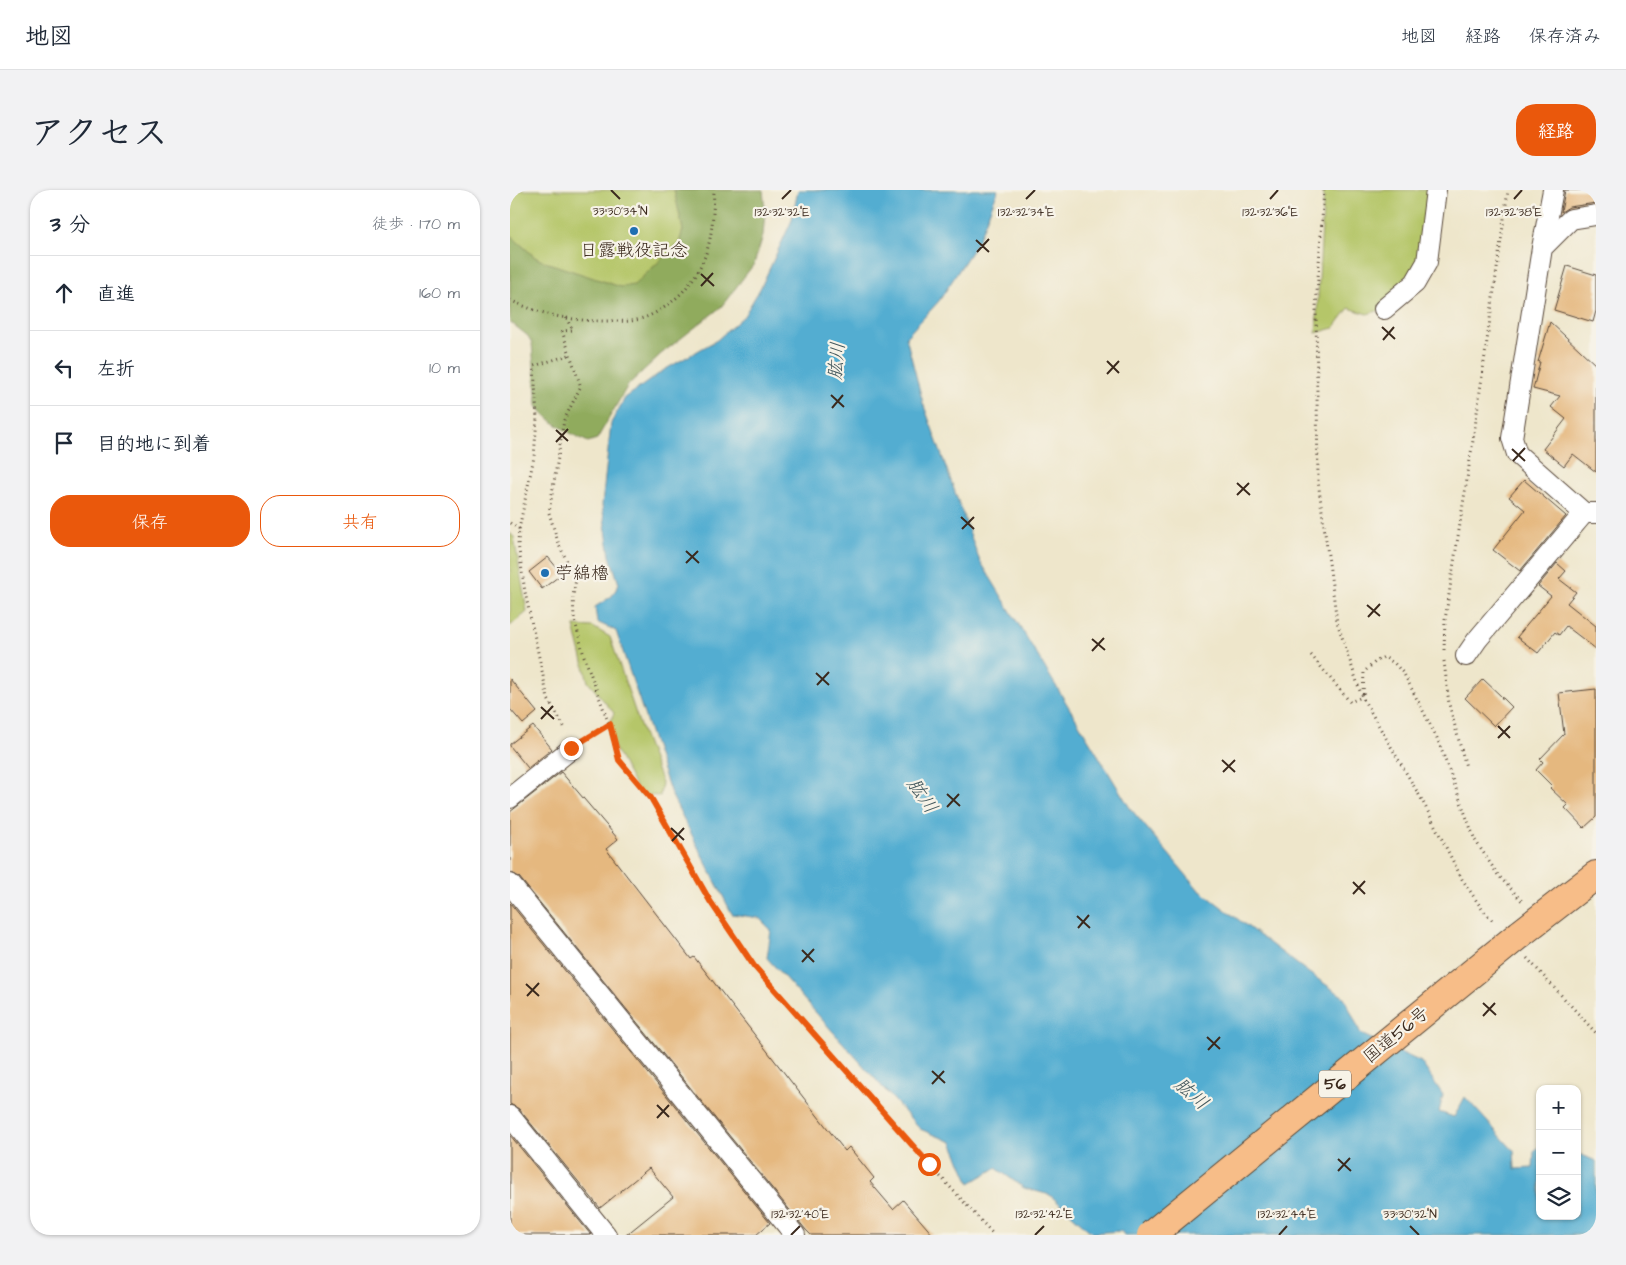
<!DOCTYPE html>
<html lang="ja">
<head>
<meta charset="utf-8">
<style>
  body { margin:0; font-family:"Architects Daughter","Klee One",sans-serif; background:#f2f2f3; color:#1f2937 }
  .controls { position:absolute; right:15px; bottom:15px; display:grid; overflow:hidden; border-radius:10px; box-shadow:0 1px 4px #0004 }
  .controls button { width:45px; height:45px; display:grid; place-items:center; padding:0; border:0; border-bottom:1px solid #e0e1e3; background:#fff; color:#1f2937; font:25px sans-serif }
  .stop { position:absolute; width:15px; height:15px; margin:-11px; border:4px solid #ea580c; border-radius:50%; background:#fff }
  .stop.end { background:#ea580c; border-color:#fff; box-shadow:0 1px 5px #0008 }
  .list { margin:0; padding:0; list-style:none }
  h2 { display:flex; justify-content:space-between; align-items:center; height:65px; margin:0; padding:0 20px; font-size:21px }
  h2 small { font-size:16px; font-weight:400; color:#747a83 }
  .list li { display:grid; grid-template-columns:32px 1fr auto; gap:15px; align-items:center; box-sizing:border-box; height:75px; padding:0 20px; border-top:1px solid #e0e1e3 }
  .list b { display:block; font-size:19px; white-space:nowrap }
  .list em { font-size:16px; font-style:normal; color:#747a83 }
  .actions { display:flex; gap:10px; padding:15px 20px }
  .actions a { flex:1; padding:11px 0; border:1px solid #ea580c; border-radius:20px; text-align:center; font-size:18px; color:#ea580c }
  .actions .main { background:#ea580c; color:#fff }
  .icon { flex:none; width:28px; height:28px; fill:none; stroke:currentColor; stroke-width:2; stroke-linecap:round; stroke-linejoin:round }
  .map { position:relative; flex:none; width:1086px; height:1045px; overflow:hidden; border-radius:20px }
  header { display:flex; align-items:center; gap:30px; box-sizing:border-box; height:70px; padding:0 25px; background:#fff; border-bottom:1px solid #e0e1e3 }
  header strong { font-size:24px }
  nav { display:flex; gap:28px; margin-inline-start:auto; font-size:18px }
  .intro { display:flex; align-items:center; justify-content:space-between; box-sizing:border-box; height:120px; padding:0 30px }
  h1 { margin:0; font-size:35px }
  .button { padding:12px 22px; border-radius:20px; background:#ea580c; color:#fff; font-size:18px; font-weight:700 }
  main { display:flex; gap:30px; padding:0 30px }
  aside { flex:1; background:#fff; border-radius:20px; box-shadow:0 1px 4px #0004 }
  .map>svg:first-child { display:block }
  .green { fill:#b5c669; stroke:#787844 }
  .forest { fill:#90ab5d; stroke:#666a3e }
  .water { fill:#53add1; stroke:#476c78 }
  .building { fill:#e5b87f }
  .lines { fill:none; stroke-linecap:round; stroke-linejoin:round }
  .minor-casing { stroke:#564638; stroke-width:22 }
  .trunk-casing { stroke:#564638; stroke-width:30 }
  .path { stroke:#564638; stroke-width:3; stroke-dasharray:1 4; stroke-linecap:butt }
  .minor { stroke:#fff; stroke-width:20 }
  .trunk { stroke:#f7bd88; stroke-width:28 }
  .trunk-bridge-casing { stroke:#564638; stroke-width:30; stroke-linecap:butt }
  .trunk-bridge { stroke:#f7bd88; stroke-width:28 }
  .route { stroke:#ea580c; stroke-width:6 }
  .ticks { fill:none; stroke:#3b2a1e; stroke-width:2 }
  .poi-dot { fill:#1f6fb2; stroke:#f7f3e8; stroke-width:2 }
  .labels { text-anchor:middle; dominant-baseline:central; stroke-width:4.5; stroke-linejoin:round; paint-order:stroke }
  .shield { fill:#f7f3e8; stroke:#73665b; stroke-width:1 }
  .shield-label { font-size:16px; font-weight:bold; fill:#3b2a1e }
  .poi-label { font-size:18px; fill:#3b2a1e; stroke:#f7f3e8 }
  .street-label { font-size:18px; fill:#3b2a1e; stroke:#f7f3e8 }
  .water-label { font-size:19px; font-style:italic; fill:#43585d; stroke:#f7f3e8 }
  .ticks-label { font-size:12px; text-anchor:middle; fill:#3b2a1e; stroke:#f7f3e8; stroke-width:4.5; stroke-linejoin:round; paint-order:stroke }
</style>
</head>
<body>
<header>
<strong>地図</strong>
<nav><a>地図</a><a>経路</a><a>保存済み</a></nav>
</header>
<div class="intro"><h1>アクセス</h1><a class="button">経路</a></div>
<main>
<aside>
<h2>3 分<small>徒歩 · 170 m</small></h2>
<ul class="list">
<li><svg class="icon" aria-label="ahead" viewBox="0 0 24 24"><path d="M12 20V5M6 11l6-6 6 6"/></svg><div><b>直進</b></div><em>160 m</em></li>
<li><svg class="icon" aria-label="left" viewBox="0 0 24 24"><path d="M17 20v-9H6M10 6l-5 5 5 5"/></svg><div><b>左折</b></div><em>10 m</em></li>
<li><svg class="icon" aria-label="arrive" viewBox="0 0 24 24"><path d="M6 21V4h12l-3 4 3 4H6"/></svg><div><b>目的地に到着</b></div></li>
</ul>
<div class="actions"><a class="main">保存</a><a>共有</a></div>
</aside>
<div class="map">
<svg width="1086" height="1045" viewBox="0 0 1086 1045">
  <rect width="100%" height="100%" fill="#f7f3e8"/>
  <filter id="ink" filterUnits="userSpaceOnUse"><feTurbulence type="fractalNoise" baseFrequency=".02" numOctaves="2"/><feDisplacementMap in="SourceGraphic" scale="10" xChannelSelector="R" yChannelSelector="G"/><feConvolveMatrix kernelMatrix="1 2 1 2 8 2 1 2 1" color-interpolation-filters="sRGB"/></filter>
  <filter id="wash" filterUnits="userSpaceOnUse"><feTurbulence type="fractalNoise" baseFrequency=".0096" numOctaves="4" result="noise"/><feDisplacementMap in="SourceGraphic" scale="20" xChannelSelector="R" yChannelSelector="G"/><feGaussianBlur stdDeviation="1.12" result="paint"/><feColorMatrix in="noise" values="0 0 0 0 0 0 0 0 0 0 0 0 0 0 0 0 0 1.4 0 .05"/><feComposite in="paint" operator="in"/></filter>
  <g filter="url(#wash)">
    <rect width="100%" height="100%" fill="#eee6cb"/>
    <!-- green -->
    <g class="green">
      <polygon points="0,0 240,0 222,89 21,143 0,125"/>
      <polygon points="814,0 926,0 917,68 874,119 857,124 839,118 824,138 806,143"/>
      <polygon points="0,343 4,347 17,422 0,436"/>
      <polygon points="64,436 83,437 100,447 129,533 152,593 150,606 130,605 99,548 99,534 104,523 78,492"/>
    </g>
    <!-- forest -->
    <path class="forest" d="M164,0H253L255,21L253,46L244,74L211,117L151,164L118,195L87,249L78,252C60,243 39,233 27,216L22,153L18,146L0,132V45L25,67L32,71L111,97L124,95L169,53L173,40Z"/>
    <!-- water -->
    <polygon class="water" points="288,0 488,0 468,51 429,111 396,147 413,213 469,369 620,618 688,699 799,783 834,807 851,844 911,872 933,905 929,922 944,927 955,907 1004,961 1005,979 1023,978 1024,962 1030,955 1030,1026 1067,1026 1067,963 1086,971 1086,1045 614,1045 611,1041 582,1043 540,1005 514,998 486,978 460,993 442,952 410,939 257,768 261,740 249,728 222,724 161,604 106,441 87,432 85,417 102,406 109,394 100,366 92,315 101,233 115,208 154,180 207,150 234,126 251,97 282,30"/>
    <g id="blocks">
      <!-- building -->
      <g class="building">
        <polygon points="1055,0 1086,0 1086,13 1059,17 1051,22"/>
        <polygon points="1057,76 1086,85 1086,121 1083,132 1044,120"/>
        <polygon points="1040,132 1086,175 1086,282 1063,264 1054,276 1033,259 1056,229 1041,217 1050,206 1023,199 1030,172 1028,172"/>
        <polygon points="1014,290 1056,326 1010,381 983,360 1015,320 999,307"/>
        <polygon points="38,367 52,384 32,399 19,382"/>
        <polygon points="1047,373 1056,381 1049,389 1066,402 1057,413 1086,436 1086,459 1056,436 1049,445 1045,442 1028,463 1007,447 1041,406 1028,396"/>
        <polygon points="0,489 27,522 13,534 0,519"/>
        <polygon points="973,489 992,507 991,508 993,508 1002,517 984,536 955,508"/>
        <polygon points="1086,499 1086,627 1074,638 1055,618 1058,615 1040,598 1042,596 1026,580 1033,572 1030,569 1054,544 1049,503"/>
        <polygon points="23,536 42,559 18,578 0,556 0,554"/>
        <polygon points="51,582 108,649 96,659 181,769 184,767 335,961 339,957 364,988 360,992 383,1019 393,1010 423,1045 301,1045 296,1040 9,687 0,682 0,622"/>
        <polygon points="0,713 260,1033 246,1045 116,1045 163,1007 139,978 90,1018 9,919 0,914"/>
        <polygon points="0,945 81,1045 0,1045"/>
      </g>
    </g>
  </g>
  <g filter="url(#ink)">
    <use href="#blocks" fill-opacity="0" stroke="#564638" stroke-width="1"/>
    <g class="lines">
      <!-- minor casing -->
      <g class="minor-casing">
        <g id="minor">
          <polyline points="1086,25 1061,29 1032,58 1002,248 1007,264 1074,323 1086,323"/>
          <polyline points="1032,58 1043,0"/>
          <polyline points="874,119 905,93 917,72 926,0"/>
          <polyline points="956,466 967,450 1074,323"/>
          <polyline points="0,608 61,559"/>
          <polyline points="0,694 285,1045"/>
          <polyline points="0,926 96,1045"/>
        </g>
      </g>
      <!-- trunk casing -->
      <g class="trunk-casing">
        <polyline id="trunk" points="1010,744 1086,685"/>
      </g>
      <!-- path -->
      <g class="path">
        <polyline points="814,0 806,117 808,291 827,432 852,507 912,610 952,689 972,719 984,732"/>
        <path d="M0,110C34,126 66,132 103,131C111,131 119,132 126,130C154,124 180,99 191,75C203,52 203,25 204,0"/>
        <polyline points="56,128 63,140 52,141 70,194"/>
        <polyline points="70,198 54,230 39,323 49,355 66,389 63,406 64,427 74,466 99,534 78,547"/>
        <polyline points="0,333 9,339 8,353 15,402 38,509 56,540"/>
        <polyline points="9,339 24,267 27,228 24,176 59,165"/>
        <polyline points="934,460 935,430 964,244 998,0"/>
        <polyline points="801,465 840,512 852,507"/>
        <polyline points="934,471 939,514 956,577"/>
        <polyline points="853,504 854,482 865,472 874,467 884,473 894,484 927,548 965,650 988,685 1012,711"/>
        <polyline points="99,534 109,570 141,608 200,711 244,776 419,974 484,1045"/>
        <polyline points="1017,768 1086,843"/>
      </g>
      <!-- minor -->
      <use href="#minor" class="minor"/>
      <!-- trunk -->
      <use href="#trunk" class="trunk"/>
      <!-- trunk-bridge casing -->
      <g class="trunk-bridge-casing">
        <polyline id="trunk-bridge" points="641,1045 1010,744"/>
      </g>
      <!-- trunk-bridge -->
      <use href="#trunk-bridge" class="trunk-bridge"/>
    </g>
  </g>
  <g class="lines" filter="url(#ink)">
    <!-- route -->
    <polyline class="route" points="61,558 100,534 109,570 141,608 200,711 244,776 419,974"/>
  </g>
  <!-- ticks -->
  <path class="ticks" d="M101,0L110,9M272,9L281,0M516,9L525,0M760,9L768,0M1004,9L1012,0M466,50L479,62M467,62L479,49M191,84L204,96M191,96L203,83M872,137L885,149M873,150L884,137M597,171L609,183M597,184L609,171M321,205L334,217M322,218L333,205M46,240L58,251M46,252L58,239M1002,259L1015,271M1003,271L1015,258M727,293L740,305M727,305L739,293M451,327L464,339M452,339L464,327M176,361L189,373M176,373L188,361M857,415L870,426M858,427L870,414M582,449L595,460M582,461L594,448M306,483L319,495M307,495L319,482M31,517L44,529M31,529L43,516M988,536L1000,548M988,548L1000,536M712,570L725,582M713,582L725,570M437,604L450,616M437,617L449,604M161,638L174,650M162,651L174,638M843,692L855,704M843,704L855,691M567,726L580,738M568,738L579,725M292,760L304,772M292,772L304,759M16,794L29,806M17,806L29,793M973,813L986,825M973,826L985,813M697,847L710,859M698,860L710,847M422,881L435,893M422,894L434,881M147,915L159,927M147,928L159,915M828,969L841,981M828,981L840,968M900,1036L909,1045M281,1045L290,1036M525,1045L534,1036M769,1045L777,1036"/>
  <!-- markers -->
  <g class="poi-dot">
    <circle cx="124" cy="41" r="5"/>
    <circle cx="35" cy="383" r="5"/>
  </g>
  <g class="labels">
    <!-- shield labels -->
    <rect class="shield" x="809" y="880.5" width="32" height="27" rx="4"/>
    <g class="shield-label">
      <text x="825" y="894">56</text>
    </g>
    <!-- poi labels -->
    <g class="poi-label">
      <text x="124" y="60">日露戦役記念</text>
      <text x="45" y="383" text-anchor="start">苧綿櫓</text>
    </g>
    <!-- street labels -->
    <g class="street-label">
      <text transform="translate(886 845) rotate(-39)">国道56号</text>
    </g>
    <!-- water labels -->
    <g class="water-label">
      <text transform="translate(327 171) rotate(-85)">肱川</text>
      <text transform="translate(412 606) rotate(56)">肱川</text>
      <text transform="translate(681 904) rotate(41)">肱川</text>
    </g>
  </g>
  <g class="ticks-label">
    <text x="110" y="25">33°30'34"N</text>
    <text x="760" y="26">132°32'36"E</text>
    <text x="1004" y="26">132°32'38"E</text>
    <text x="272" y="26">132°32'32"E</text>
    <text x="516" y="26">132°32'34"E</text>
    <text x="290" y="1028">132°32'40"E</text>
    <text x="534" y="1028">132°32'42"E</text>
    <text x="777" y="1028">132°32'44"E</text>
    <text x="900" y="1028">33°30'32"N</text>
  </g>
</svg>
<div class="controls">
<button>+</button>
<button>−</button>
<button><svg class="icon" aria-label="layers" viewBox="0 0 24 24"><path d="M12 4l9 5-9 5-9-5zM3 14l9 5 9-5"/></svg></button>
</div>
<div class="stop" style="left:419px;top:974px"></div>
<div class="stop end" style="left:61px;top:558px"></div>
</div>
</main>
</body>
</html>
